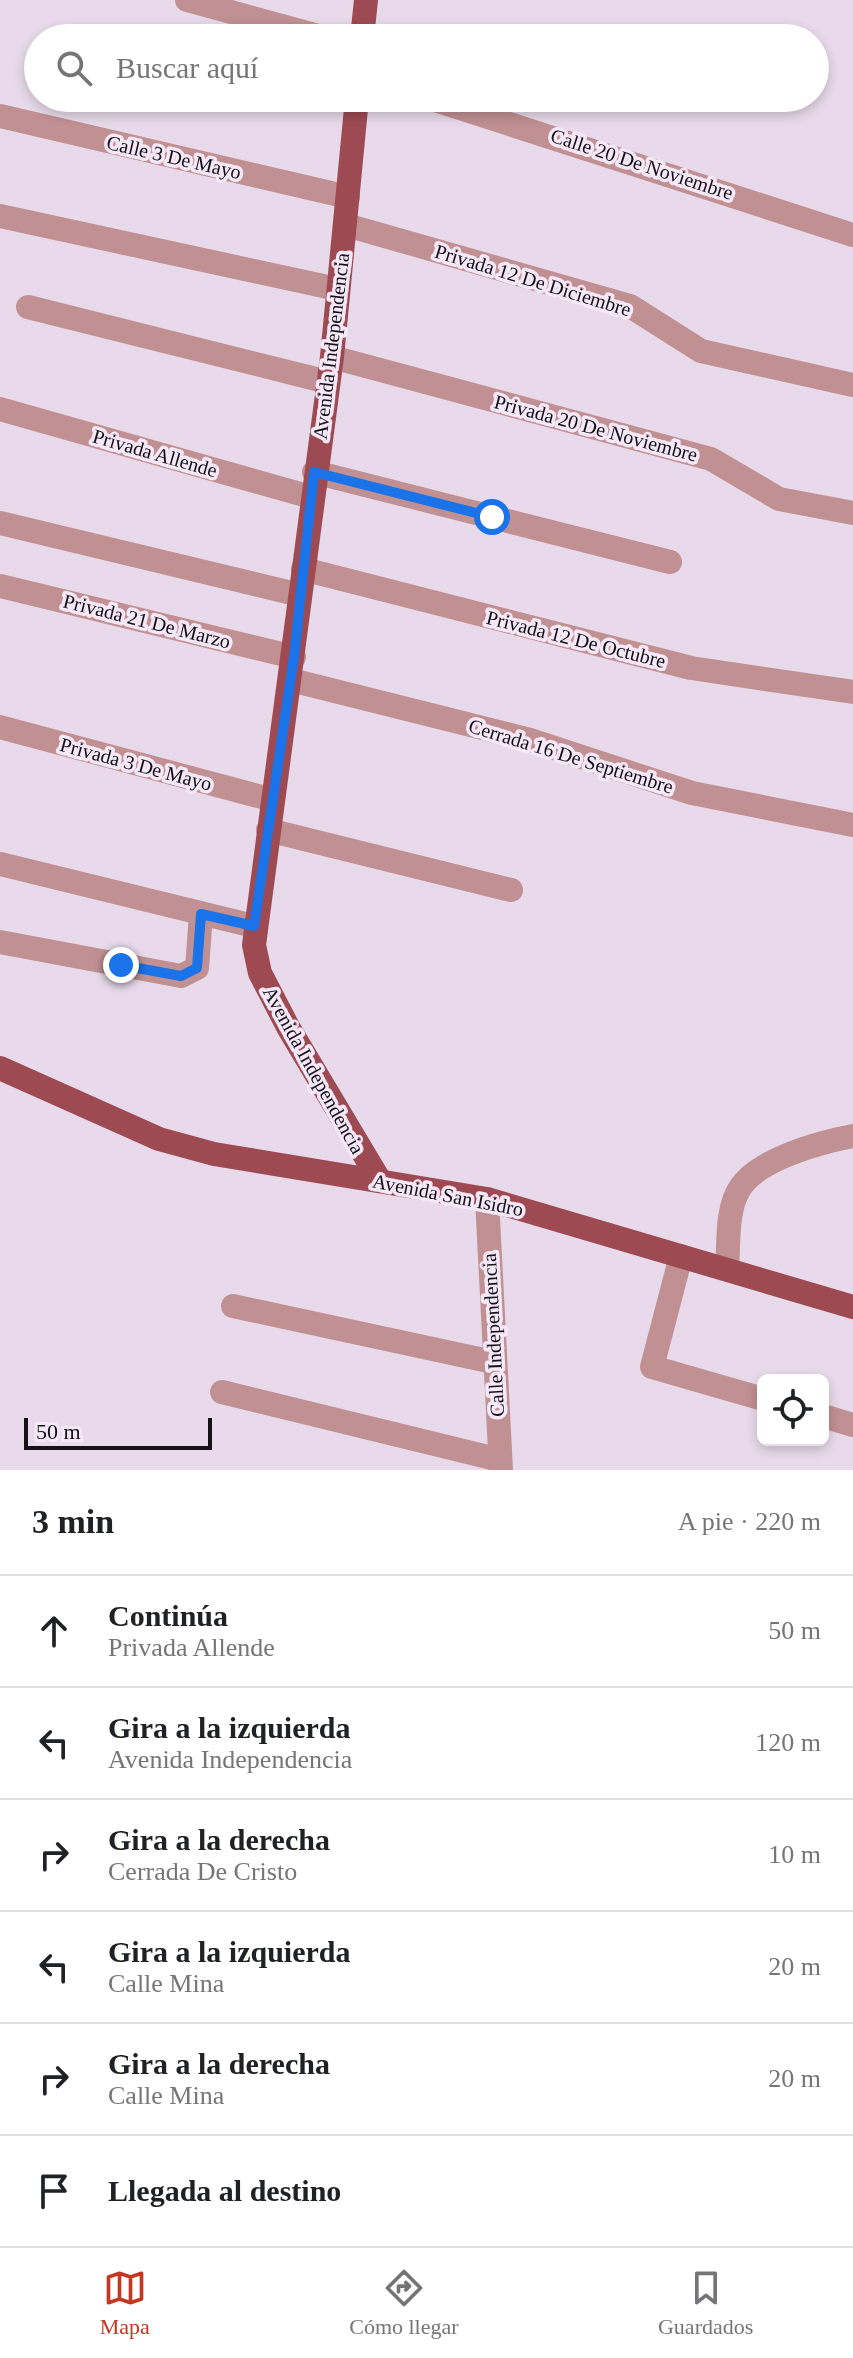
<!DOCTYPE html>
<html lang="es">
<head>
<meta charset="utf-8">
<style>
  body { margin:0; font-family:"Times New Roman",serif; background:#f6f6f6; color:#202124 }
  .controls { position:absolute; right:24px; bottom:24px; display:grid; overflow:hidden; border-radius:12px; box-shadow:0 4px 12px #0003 }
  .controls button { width:72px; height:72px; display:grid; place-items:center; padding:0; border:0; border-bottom:2px solid #e0e0e0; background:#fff; color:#202124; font:40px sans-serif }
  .scale { position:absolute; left:24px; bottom:20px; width:188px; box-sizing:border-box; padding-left:8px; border:4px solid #151116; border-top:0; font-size:22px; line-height:28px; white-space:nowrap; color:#151116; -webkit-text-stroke:6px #f5e8f8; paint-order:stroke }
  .stop { position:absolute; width:24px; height:24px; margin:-18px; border:6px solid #1a73e8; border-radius:50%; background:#fff }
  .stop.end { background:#1a73e8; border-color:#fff; box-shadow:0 2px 8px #0008 }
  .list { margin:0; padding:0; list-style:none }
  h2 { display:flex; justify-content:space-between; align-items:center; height:104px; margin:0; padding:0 32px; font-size:34px }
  h2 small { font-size:26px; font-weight:400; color:#757577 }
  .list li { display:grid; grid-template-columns:52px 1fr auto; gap:24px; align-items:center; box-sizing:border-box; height:112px; padding:0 32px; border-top:2px solid #e0e0e0 }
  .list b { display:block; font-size:30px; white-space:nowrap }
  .list p { margin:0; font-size:26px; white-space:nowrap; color:#757577 }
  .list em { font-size:26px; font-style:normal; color:#757577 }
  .icon { flex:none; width:44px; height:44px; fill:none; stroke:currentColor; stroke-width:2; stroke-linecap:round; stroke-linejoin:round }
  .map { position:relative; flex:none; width:853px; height:1470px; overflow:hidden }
  .search { position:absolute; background:#fff; box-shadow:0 4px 12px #0003; left:24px; right:24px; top:24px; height:88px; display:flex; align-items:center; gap:20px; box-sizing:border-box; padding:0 28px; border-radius:44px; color:#757577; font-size:30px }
  .sheet { height:776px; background:#fff }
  nav { display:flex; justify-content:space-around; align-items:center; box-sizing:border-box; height:112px; border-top:2px solid #e0e0e0; background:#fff; font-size:22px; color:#757577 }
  nav a { display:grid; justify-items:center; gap:4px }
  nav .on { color:#c33723 }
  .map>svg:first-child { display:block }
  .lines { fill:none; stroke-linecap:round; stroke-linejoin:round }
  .minor { stroke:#c19092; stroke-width:24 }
  .major { stroke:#9e4a53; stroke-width:24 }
  .route { stroke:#1a73e8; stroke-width:10 }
  .labels { text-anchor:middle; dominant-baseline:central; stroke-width:7; stroke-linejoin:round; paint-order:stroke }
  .street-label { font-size:20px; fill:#151116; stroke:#f5e8f8 }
</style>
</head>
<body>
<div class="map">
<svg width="853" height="1470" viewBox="0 0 853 1470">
  <rect width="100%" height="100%" fill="#e8daea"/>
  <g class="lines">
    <!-- minor -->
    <g class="minor">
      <polyline points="187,0 326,38"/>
      <polyline points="429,98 853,235"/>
      <polyline points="0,116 348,197"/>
      <polyline points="0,216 337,289"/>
      <polyline points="346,225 630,306 701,351 853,385"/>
      <polyline points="28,307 328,382"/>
      <polyline points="332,357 711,459 779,499 853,513"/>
      <polyline points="0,409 311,497"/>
      <polyline points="314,472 670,562"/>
      <polyline points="0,523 300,595"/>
      <polyline points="303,569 691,668 853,692"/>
      <polyline points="0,586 294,657"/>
      <polyline points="291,680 530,740 692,793 853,825"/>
      <polyline points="0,727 273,800"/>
      <polyline points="268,830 511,890"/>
      <polyline points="0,864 254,926"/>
      <polyline points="0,942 181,976 197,968 201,914"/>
      <polyline points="487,1199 501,1470"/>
      <polyline points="681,1256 652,1367 763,1399"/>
      <path d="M727,1269C729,1244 726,1209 740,1188C758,1159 821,1142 853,1136"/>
      <polyline points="233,1306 493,1362"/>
      <polyline points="222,1392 500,1460"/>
      <polyline points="823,1416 853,1425"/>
    </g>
    <!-- major -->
    <g class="major">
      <polyline points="362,38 366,0"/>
      <polyline points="357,98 332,357 254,945 260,973 288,1027 380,1181"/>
      <polyline points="0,1068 159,1139 214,1154 487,1199 853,1307"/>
    </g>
  </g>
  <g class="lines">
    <!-- route -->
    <polyline class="route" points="121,965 181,976 197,968 201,914 254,926 294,657 314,472 492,517"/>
  </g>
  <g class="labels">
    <!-- street labels -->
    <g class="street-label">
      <text transform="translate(174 157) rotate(13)">Calle 3 De Mayo</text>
      <text transform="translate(642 164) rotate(18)">Calle 20 De Noviembre</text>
      <text transform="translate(533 280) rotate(17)">Privada 12 De Diciembre</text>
      <text transform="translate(331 346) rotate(-83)">Avenida Independencia</text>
      <text transform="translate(596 428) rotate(15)">Privada 20 De Noviembre</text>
      <text transform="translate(155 453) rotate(16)">Privada Allende</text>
      <text transform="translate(147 621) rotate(14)">Privada 21 De Marzo</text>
      <text transform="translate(576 639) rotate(14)">Privada 12 De Octubre</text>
      <text transform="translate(571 756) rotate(17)">Cerrada 16 De Septiembre</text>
      <text transform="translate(136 764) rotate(15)">Privada 3 De Mayo</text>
      <text transform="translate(314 1070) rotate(61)">Avenida Independencia</text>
      <text transform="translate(448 1195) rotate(11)">Avenida San Isidro</text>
      <text transform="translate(493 1335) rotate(-93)">Calle Independencia</text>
    </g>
  </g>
</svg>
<div class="controls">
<button><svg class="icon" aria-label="locate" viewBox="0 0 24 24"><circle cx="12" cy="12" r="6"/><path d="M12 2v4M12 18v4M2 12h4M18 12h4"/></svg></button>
</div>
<div class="scale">50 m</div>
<div class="stop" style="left:492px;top:517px"></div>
<div class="stop end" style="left:121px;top:965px"></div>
<div class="search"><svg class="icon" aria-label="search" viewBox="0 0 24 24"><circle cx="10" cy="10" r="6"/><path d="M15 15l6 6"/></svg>Buscar aquí</div>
</div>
<section class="sheet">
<h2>3 min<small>A pie · 220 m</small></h2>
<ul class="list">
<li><svg class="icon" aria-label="ahead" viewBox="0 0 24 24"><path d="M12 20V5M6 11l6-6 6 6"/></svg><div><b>Continúa</b><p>Privada Allende</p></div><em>50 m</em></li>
<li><svg class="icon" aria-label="left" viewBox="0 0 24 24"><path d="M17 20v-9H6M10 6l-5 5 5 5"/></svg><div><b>Gira a la izquierda</b><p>Avenida Independencia</p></div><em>120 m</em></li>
<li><svg class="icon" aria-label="right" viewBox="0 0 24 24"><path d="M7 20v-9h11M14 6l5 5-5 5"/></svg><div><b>Gira a la derecha</b><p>Cerrada De Cristo</p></div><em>10 m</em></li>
<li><svg class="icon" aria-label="left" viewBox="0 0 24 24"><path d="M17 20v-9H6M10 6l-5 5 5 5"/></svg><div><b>Gira a la izquierda</b><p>Calle Mina</p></div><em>20 m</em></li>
<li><svg class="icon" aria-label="right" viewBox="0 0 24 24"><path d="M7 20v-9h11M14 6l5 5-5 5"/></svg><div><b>Gira a la derecha</b><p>Calle Mina</p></div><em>20 m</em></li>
<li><svg class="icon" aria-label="arrive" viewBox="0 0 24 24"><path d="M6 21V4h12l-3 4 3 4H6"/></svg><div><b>Llegada al destino</b></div></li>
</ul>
</section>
<nav>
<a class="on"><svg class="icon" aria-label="map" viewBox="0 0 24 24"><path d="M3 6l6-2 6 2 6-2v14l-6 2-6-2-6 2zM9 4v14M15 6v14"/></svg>Mapa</a>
<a><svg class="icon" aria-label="directions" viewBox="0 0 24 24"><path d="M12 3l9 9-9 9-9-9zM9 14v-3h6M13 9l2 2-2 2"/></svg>Cómo llegar</a>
<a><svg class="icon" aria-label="saved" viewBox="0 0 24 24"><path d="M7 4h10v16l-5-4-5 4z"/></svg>Guardados</a>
</nav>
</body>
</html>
